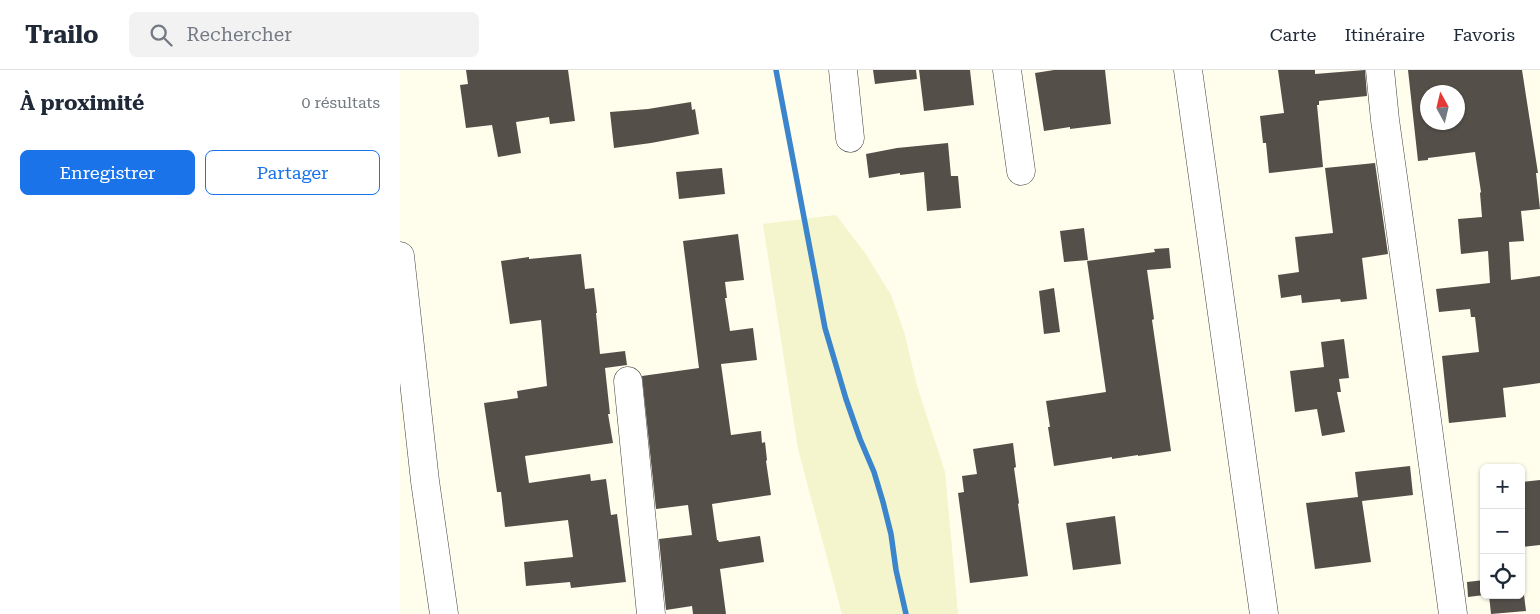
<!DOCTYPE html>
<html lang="fr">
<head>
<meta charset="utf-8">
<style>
  body { margin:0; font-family:"Roboto Serif",serif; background:#f2f2f3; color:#1f2937 }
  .controls { position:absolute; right:15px; bottom:15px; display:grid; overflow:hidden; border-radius:8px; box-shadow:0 1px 4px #0004 }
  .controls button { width:45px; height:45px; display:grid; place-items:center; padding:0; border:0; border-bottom:1px solid #e0e1e3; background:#fff; color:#1f2937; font:25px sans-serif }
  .compass { position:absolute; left:1020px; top:15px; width:45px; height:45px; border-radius:50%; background:#fff; box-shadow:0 1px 4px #0004; rotate:352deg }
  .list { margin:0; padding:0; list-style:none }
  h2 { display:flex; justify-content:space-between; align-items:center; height:65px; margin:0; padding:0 20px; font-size:21px }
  h2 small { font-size:16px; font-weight:400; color:#747a83 }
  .actions { display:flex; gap:10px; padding:15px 20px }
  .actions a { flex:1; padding:11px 0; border:1px solid #1a73e8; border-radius:8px; text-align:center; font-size:18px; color:#1a73e8 }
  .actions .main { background:#1a73e8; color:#fff }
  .icon { flex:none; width:28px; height:28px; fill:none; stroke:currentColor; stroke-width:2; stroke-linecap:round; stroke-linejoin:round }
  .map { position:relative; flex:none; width:1140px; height:544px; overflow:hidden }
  header { display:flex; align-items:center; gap:30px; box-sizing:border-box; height:70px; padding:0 25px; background:#fff; border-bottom:1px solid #e0e1e3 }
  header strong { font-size:24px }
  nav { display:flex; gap:28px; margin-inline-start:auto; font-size:18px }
  .search { width:350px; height:45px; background:#f2f2f3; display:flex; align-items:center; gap:12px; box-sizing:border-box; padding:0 18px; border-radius:8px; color:#747a83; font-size:19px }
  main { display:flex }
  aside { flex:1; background:#fff }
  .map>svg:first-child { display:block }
  .farmland { fill:#f4f4cd }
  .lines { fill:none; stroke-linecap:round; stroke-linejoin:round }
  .stream { stroke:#3a85cb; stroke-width:5.5 }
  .building { fill:#554f49; fill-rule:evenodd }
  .minor-casing { stroke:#3f3f3f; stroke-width:29 }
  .minor { stroke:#fff; stroke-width:28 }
</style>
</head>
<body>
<header>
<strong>Trailo</strong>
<div class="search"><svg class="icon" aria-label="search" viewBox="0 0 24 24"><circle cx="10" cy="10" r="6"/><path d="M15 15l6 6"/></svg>Rechercher</div>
<nav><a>Carte</a><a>Itinéraire</a><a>Favoris</a></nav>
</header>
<main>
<aside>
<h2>À proximité<small>0 résultats</small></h2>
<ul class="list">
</ul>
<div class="actions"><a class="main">Enregistrer</a><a>Partager</a></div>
</aside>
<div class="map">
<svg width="1140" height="544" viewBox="0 0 1140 544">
  <rect width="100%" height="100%" fill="#fffdec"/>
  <!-- farmland -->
  <polygon class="farmland" points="436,145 465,183 491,225 504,262 517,316 545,402 558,544 442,544 398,379 363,154"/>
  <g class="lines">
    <!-- stream -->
    <polyline class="stream" points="376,0 425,258 446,329 460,369 474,402 483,432 491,464 496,500 506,544"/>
  </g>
  <!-- building -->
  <g class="building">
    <polygon points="66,0 168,0 175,51 150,54 149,47 116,52 121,83 98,87 92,55 66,58 60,15 68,14"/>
    <polygon points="473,0 516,0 517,9 475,14"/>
    <polygon points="519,0 570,0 574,35 524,41"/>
    <polygon points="654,0 705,0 711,54 670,59 670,57 644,61 635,3"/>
    <polygon points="878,0 915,0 915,4 965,0 967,26 919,31 919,35 917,35 923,97 869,103 866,73 863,73 860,46 884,43"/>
    <path d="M1008,0H1122L1138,103H1136L1140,139L1121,141L1124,171L1109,172L1111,210L1140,206V313L1103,318L1106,347L1049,353L1042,286L1079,282L1075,247H1071L1070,239L1039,242L1036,219L1090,213L1088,181L1061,184L1058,149L1082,147L1080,123L1081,122L1075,82L1028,88V90L1018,91ZM1028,22H1058V52H1028Z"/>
    <polygon points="291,32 292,40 295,39 299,64 251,73 214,78 210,42 248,39"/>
    <polygon points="548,73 551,106 558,106 561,138 527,141 524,102 500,105 500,103 469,108 466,84 497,78"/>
    <polygon points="975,93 988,184 962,188 967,229 941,232 940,229 902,233 901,225 881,228 878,205 899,202 895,167 933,163 925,98"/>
    <polygon points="322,98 325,124 279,129 276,102"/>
    <polygon points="684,158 688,190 664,192 660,161"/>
    <polygon points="338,164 344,210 325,212 327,228 325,228 330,261 353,258 357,290 321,294 331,365 361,361 362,373 365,372 367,390 366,391 371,425 312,434 317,470 318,470 319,472 360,466 364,492 320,499 326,544 293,544 292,536 266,540 259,469 292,465 288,435 256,439 242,306 299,298 283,171"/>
    <polygon points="769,178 771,198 747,200 754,249 752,250 771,381 738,386 738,385 712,389 712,387 654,396 648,357 650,357 646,331 706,322 687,191 755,182 754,179"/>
    <polygon points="181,184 185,219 194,218 197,243 196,243 200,284 225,281 227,295 205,298 210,344 208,344 213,373 125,386 129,413 190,404 191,411 206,409 211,445 217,444 226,512 171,518 170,512 126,516 124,492 173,487 168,450 105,457 101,422 97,422 84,333 118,328 117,321 147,316 141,250 110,254 101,191 129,187 129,189"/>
    <polygon points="654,218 660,262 644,264 639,221"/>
    <polygon points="944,269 949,308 939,309 941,322 937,322 945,362 922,366 917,339 895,342 890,301 924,297 921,272"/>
    <polygon points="613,373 616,397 614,398 619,433 618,434 628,506 570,513 558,423 564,422 562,406 577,404 573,379"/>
    <polygon points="1010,396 1013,425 962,431 971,492 915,499 906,433 958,427 955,402"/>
    <polygon points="1140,410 1140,475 1121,477 1121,412"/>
    <polygon points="715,446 721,494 673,500 666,453"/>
    <polygon points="1084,510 1084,525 1068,527 1067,512"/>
    <polygon points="1089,525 1124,525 1126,541 1091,544"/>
  </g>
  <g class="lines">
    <!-- minor casing -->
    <g class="minor-casing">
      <g id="minor">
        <polyline points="443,0 450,68"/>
        <polyline points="607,0 621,101"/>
        <polyline points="788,0 864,544"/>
        <polyline points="980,0 985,50 1024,328 1053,544"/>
        <polyline points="0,186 25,411 44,544"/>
        <polyline points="228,311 251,544"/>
      </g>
    </g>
    <!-- minor -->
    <use href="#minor" class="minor"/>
  </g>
</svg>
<div class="controls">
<button>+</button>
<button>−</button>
<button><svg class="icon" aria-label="locate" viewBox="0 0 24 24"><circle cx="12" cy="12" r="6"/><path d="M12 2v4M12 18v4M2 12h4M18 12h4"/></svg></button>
</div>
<svg class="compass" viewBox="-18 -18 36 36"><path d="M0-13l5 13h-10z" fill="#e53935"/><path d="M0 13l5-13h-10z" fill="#747a83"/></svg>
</div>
</main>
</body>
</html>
